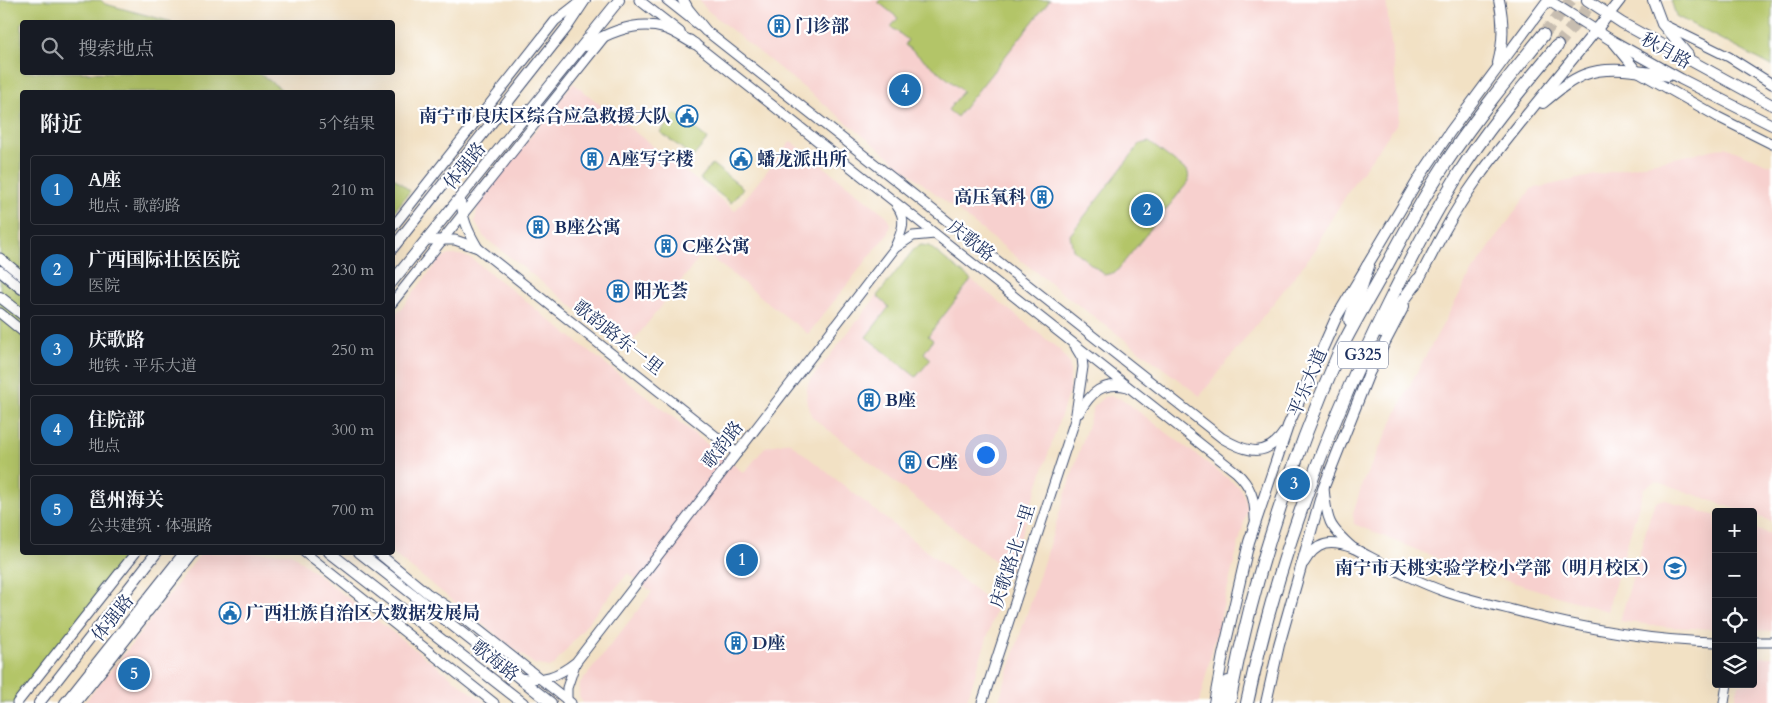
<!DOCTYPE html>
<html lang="zh">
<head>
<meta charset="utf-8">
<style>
  body { margin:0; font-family:Cardo,"Noto Serif SC",serif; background:#20242c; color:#f1f3f6 }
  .controls { position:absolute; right:15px; bottom:15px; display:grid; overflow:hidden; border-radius:5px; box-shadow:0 5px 20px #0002 }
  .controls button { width:45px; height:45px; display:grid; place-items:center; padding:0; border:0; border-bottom:1px solid #363941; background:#171b24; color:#f1f3f6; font:25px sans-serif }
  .you { position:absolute; left:985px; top:454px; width:18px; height:18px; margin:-12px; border:4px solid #fff; border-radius:50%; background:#1a73e8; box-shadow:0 0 0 8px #1a73e833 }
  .badge { display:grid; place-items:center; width:32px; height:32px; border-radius:50%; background:#1f6fb2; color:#fff; font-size:16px; font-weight:700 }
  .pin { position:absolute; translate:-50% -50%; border:2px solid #fff; box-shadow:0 1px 5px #0006 }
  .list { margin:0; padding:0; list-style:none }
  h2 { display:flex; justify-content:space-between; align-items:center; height:65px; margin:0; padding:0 20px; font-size:21px }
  h2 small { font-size:16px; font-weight:400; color:#9ea1a6 }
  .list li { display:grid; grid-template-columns:32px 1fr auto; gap:15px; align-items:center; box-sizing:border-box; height:70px; margin:0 10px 10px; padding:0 10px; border:1px solid #363941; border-radius:5px }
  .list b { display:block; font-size:19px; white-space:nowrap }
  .list p { margin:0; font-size:16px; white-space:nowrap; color:#9ea1a6 }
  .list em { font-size:16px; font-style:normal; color:#9ea1a6 }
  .icon { flex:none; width:28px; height:28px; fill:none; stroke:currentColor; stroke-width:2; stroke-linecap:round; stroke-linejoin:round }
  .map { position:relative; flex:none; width:1772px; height:703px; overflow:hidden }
  .search { position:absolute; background:#171b24; box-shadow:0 5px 20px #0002; left:20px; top:20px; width:375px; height:55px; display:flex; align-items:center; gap:12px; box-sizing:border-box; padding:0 18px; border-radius:5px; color:#9ea1a6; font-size:19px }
  .panel { position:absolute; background:#171b24; box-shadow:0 5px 20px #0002; left:20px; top:90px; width:375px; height:465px; border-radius:5px }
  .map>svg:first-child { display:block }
  .built { fill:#f7d0ce }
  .green { fill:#b3c568; stroke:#677a63 }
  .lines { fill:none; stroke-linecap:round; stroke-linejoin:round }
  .highway-tunnel { stroke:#c7bdb0; stroke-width:12; stroke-dasharray:12 6; stroke-linecap:butt }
  .minor-casing { stroke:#3b4a6d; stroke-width:11 }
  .major-casing { stroke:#3b4a6d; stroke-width:12 }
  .highway-casing { stroke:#3b4a6d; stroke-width:14 }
  .minor { stroke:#fff; stroke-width:9 }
  .major { stroke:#fff; stroke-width:10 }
  .highway { stroke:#fff; stroke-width:12 }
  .labels { text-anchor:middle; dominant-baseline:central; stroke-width:4.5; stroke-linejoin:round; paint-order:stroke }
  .shield { fill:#fff; stroke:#5f6d8e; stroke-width:1 }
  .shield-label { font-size:16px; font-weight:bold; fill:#1b2f5e }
  .poi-label { font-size:18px; font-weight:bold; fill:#1b2f5e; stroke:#fff; text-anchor:start }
  .street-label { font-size:18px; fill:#1b2f5e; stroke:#fff }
</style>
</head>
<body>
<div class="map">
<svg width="1772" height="703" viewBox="0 0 1772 703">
  <rect width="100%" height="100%" fill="#fff"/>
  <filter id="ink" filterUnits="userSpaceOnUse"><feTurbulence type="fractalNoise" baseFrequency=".02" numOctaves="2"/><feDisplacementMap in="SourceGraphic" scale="10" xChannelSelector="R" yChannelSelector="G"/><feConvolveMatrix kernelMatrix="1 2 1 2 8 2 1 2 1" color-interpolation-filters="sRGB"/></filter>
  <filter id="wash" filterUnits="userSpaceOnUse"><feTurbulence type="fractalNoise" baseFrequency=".0096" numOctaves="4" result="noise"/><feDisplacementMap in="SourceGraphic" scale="20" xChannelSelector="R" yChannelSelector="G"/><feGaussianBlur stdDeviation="1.12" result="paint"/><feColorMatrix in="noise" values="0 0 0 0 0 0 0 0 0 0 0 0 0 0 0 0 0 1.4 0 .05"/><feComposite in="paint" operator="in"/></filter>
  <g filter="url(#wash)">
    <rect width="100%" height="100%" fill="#f2e1c4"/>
    <!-- built -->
    <g class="built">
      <polygon points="699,0 1386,0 1399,112 1398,122 1354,183 1323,232 1316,249 1200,396 1069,298 922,183 707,10"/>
      <polygon points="573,83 735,211 791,141 887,216 890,224 888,233 808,334 704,252 627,349 484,237 475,222 478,203"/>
      <polygon points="1725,147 1772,166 1772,521 1753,515 1753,512 1744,512 1662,483 1655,481 1650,484 1644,488 1607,611 1446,562 1354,524 1353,514 1362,484 1413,379 1470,275 1531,189"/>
      <polygon points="921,245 929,246 1061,351 1070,365 1070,388 1009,572 812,417 806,399 808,383 915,248"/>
      <polygon points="449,255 460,255 472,259 744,473 765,447 789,442 997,607 966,703 583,703 579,696 580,684 652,592 628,573 554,665 549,667 534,664 392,553 393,319 439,260"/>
      <polygon points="1111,396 1122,399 1239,487 1245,498 1247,510 1199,703 998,703 1094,406 1104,397"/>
      <polygon points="1660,500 1666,500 1716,516 1716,629 1668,627 1620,621 1652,510 1655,503"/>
      <polygon points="1753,529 1772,534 1772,631 1753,630"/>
      <polygon points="201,553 291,553 327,582 485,703 84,703 132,644"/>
      <polygon points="1764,657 1772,657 1772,703 1734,703 1739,684 1753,684 1753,658"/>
    </g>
    <!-- green -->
    <g class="green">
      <polygon points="0,0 101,0 105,4 172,22 22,22 22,72 259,73 285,92 22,92 22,552 131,553 16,703 0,703"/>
      <polygon points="880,0 1050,0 957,117 948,110 963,91 905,45 908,40 891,27 898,18 878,2"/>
      <polygon points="1671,0 1772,0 1772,66 1676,16"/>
      <polygon points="675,113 708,139 693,157 660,132"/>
      <polygon points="1149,142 1188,172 1189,181 1116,272 1105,275 1073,250 1070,235 1140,144"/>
      <polygon points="712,164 743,188 731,203 700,179"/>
      <polygon points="393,177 410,191 393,213"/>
      <polygon points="921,245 929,246 971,280 928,336 933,340 924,353 931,359 916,377 866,337 889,307 877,296 915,248"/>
    </g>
  </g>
  <g filter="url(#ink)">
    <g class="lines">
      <!-- highway-tunnel -->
      <g class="highway-tunnel">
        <polyline points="1543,35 1571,0"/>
        <polyline points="1557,46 1594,0"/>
      </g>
      <!-- minor casing -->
      <g class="minor-casing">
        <g id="minor">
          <polyline points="639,0 680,32"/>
          <path d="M667,0L1222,438C1246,452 1266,459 1284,432"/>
          <polyline points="1662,24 1729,57 1772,84"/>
          <path d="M690,40L1236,472C1251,486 1255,499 1255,519"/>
          <polyline points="1613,42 1637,71 1718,117 1772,144"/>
          <path d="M460,198C463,219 467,230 478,248L737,453"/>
          <polyline points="392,228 555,21 582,0"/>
          <polyline points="426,240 455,240 478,248"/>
          <path d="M895,247C901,233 908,220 897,206"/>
          <polyline points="0,258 22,276"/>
          <polyline points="392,303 604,37"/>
          <polyline points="0,313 22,331"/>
          <path d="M1079,413C1091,392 1103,381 1128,387"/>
          <path d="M1353,548C1384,564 1414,581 1446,592C1467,599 1488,604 1509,609C1576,627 1646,641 1716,642"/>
          <polyline points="304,552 494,703"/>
          <polyline points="377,552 427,593 456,612 571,703"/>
          <path d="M1304,563C1317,541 1330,540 1353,548C1328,526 1327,521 1324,488"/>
          <polyline points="1753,642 1772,642"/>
          <path d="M519,678C544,681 557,677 576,662L895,248L913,236L935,234"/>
          <polyline points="567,702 567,688 575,664"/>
          <polyline points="17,703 136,552"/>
          <polyline points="76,703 144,617"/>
          <polyline points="982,703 1075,420 1083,367 1082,358 1076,348"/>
          <polyline points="1724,703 1727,684"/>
        </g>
      </g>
      <!-- major casing -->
      <g class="major-casing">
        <g id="major">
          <polyline points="683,0 688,9 706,31"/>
          <polyline points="1548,0 1611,40 1681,79 1772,125"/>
          <polyline points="1587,0 1622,23 1772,105"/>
          <polyline points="1653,0 1662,24 1688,55"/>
          <path d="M586,46C609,32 637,20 664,28C675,31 685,39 695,44"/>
          <path d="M1498,63C1504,41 1504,22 1499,0"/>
          <path d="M1543,103C1576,75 1590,66 1634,71C1645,72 1656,73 1668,76"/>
          <polyline points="392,249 567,27 585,0"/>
          <polyline points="0,271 22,289"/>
          <polyline points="392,282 619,0"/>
          <path d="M1416,285C1434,250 1452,214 1475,182C1520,119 1573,61 1620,0"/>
          <polyline points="0,297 22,314"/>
          <polyline points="329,552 523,703"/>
          <polyline points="359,552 551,703"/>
          <polyline points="137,620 148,611 194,552"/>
          <polyline points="39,703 157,552"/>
          <polyline points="65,703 185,552"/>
          <polyline points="1214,703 1223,655 1249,542 1288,426 1336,318 1421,175 1450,132 1548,0"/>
          <polyline points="1266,703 1279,645 1323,489 1369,373 1404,306"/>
        </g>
      </g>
      <!-- highway casing -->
      <g class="highway-casing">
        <g id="highway">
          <polyline points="1350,320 1368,266"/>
          <polyline points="1381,331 1418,280"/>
          <polyline points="1219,703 1228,682"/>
          <path d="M1229,703C1252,583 1289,467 1338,355C1352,325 1370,297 1385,269C1404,233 1423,198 1445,164C1475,119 1509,77 1543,35"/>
          <path d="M1247,703C1276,565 1325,431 1388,304C1410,260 1432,217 1458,175C1487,129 1523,87 1557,46"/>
        </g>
      </g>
      <!-- minor -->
      <use href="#minor" class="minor"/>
      <!-- major -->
      <use href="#major" class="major"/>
      <!-- highway -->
      <use href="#highway" class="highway"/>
    </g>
  </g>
  <!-- icons -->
  <defs>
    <g id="building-ring" transform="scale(1.125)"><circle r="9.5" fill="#fff" stroke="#1f6fb2" stroke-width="1.5"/><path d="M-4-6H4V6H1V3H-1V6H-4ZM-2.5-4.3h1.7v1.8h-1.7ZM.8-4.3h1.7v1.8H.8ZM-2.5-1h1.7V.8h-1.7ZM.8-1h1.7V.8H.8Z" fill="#1f6fb2"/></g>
    <g id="civic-ring" transform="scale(1.125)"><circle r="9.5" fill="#fff" stroke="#1f6fb2" stroke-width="1.5"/><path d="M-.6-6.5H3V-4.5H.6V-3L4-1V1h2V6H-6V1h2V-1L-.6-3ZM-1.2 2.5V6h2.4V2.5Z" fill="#1f6fb2"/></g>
    <g id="school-ring" transform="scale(1.125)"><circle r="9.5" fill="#fff" stroke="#1f6fb2" stroke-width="1.5"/><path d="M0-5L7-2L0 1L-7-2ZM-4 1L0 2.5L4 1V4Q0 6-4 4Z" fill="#1f6fb2"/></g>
  </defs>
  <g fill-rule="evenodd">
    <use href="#building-ring" x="779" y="26"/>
    <use href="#civic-ring" x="687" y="116"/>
    <use href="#building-ring" x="592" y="159"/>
    <use href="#civic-ring" x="741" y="159"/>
    <use href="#building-ring" x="1042" y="197"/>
    <use href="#building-ring" x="538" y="227"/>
    <use href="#building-ring" x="666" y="246"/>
    <use href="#building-ring" x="618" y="291"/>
    <use href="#building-ring" x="869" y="400"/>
    <use href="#building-ring" x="910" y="462"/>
    <use href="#school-ring" x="1675" y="568"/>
    <use href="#civic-ring" x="230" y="613"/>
    <use href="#building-ring" x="736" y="643"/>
  </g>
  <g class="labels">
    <!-- shield labels -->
    <rect class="shield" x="1338" y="341.5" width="50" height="27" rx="4"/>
    <g class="shield-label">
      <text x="1363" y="355">G325</text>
    </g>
    <!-- poi labels -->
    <g class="poi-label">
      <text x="795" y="26">门诊部</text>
      <text x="671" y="116" text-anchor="end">南宁市良庆区综合应急救援大队</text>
      <text x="608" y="159">A座写字楼</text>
      <text x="757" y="159">蟠龙派出所</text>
      <text x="1026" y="197" text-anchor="end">高压氧科</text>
      <text x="554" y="227">B座公寓</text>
      <text x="682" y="246">C座公寓</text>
      <text x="634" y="291">阳光荟</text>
      <text x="885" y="400">B座</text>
      <text x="926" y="462">C座</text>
      <text x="1659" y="568" text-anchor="end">南宁市天桃实验学校小学部（明月校区）</text>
      <text x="246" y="613">广西壮族自治区大数据发展局</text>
      <text x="752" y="643">D座</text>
    </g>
    <!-- street labels -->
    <g class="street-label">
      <text transform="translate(1666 51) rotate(29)">秋月路</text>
      <text transform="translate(465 166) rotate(-51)">体强路</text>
      <text transform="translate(971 241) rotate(38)">庆歌路</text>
      <text transform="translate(618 338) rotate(38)">歌韵路东一里</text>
      <text transform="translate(1308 383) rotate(-67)">平乐大道</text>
      <text transform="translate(723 445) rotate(-52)">歌韵路</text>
      <text transform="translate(1013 556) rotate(-72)">庆歌路北一里</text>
      <text transform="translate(113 618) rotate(-51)">体强路</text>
      <text transform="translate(495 661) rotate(38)">歌海路</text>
    </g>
  </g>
</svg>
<div class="controls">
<button>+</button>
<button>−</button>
<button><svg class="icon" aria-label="locate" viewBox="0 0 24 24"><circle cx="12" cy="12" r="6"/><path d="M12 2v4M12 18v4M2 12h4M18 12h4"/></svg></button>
<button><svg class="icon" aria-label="layers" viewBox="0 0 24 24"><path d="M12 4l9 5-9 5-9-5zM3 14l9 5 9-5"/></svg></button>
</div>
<div class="you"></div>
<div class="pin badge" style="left:742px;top:560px">1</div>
<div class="pin badge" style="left:1147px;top:210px">2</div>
<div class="pin badge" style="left:1294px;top:484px">3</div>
<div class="pin badge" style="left:905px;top:90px">4</div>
<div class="pin badge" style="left:134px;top:674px">5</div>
<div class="search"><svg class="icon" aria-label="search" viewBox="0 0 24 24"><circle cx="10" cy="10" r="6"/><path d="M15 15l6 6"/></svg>搜索地点</div>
<section class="panel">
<h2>附近<small>5个结果</small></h2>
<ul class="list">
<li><span class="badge">1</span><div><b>A座</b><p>地点 · 歌韵路</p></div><em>210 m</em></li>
<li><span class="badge">2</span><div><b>广西国际壮医医院</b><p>医院</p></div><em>230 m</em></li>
<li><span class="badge">3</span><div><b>庆歌路</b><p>地铁 · 平乐大道</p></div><em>250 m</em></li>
<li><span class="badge">4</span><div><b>住院部</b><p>地点</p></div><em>300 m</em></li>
<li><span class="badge">5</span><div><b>邕州海关</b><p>公共建筑 · 体强路</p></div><em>700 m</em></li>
</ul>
</section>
</div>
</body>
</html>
